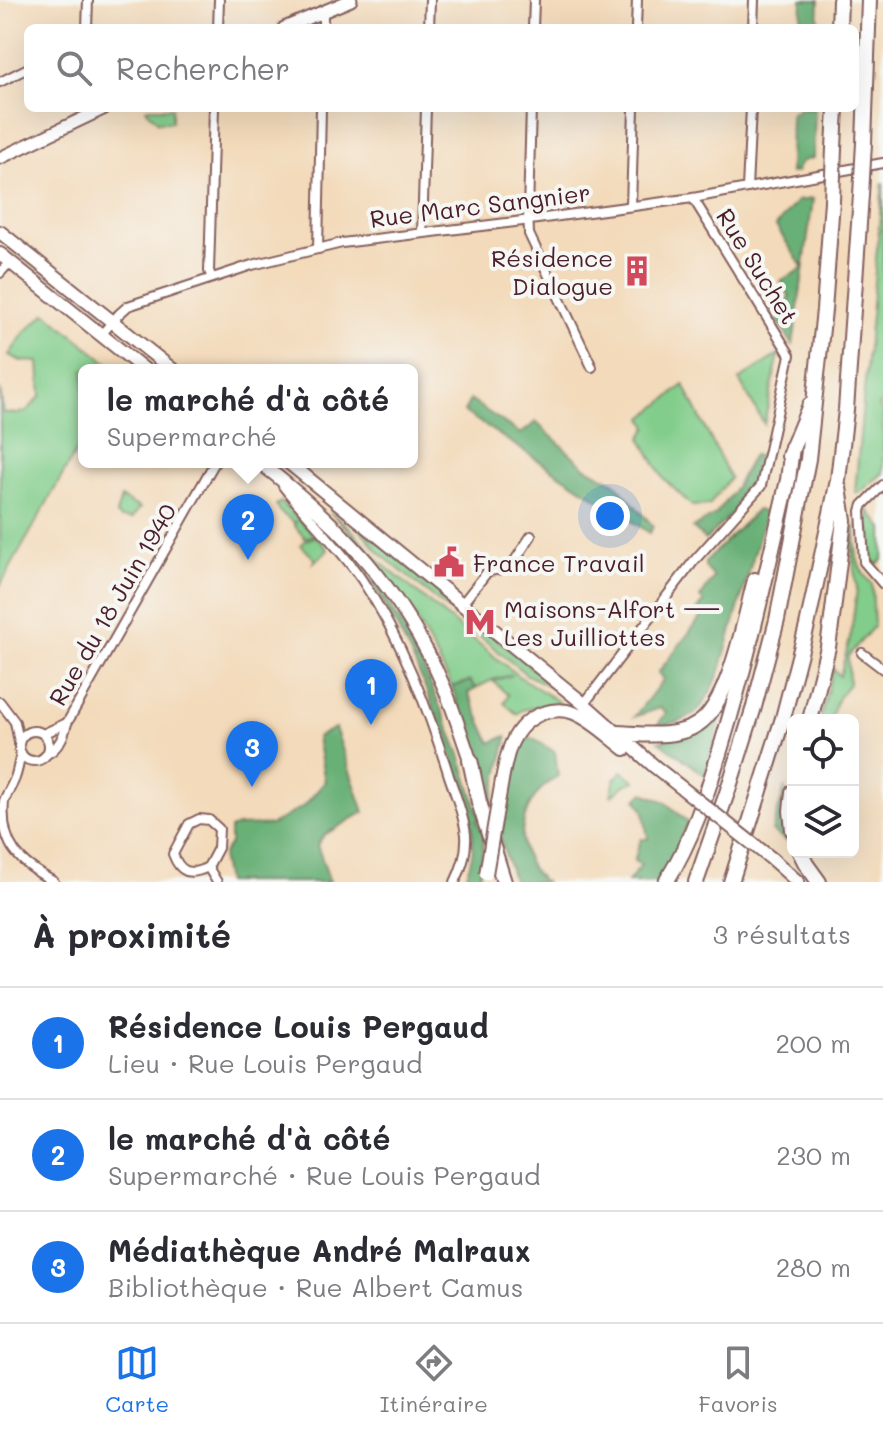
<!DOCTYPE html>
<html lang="fr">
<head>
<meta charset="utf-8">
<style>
  body { margin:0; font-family:Mali,sans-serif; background:#f2f2f3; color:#2b2b33 }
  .controls { position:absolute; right:24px; bottom:24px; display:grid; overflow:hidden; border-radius:12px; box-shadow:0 8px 32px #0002 }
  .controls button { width:72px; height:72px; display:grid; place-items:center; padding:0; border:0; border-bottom:2px solid #e1e1e2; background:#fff; color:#2b2b33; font:40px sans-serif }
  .you { position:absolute; left:610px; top:516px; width:28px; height:28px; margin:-20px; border:6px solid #fff; border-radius:50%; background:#1a73e8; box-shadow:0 0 0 12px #1a73e833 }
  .badge { display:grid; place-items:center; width:52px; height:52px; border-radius:50%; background:#1a73e8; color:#fff; font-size:26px; font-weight:700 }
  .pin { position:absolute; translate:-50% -66px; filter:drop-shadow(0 2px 4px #0008) }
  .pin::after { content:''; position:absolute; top:42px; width:28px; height:24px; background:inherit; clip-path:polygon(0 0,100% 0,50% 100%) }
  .popup { position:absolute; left:78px; top:364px; width:340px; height:104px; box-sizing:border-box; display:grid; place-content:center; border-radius:12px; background:#fff; filter:drop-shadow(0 2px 6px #0005); font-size:26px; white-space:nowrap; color:#7c7c81 }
  .popup b { font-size:30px; color:#2b2b33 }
  .popup::after { content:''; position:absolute; left:50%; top:100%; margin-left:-16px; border:16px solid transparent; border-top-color:#fff }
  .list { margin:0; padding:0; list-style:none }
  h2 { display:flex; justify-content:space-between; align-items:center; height:104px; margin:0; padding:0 32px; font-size:34px }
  h2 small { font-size:26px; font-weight:400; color:#7c7c81 }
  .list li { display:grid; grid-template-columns:52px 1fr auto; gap:24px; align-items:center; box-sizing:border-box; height:112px; padding:0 32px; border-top:2px solid #e1e1e2 }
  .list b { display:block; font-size:30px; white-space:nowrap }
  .list p { margin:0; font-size:26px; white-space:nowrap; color:#7c7c81 }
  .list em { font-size:26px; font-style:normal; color:#7c7c81 }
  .icon { flex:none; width:44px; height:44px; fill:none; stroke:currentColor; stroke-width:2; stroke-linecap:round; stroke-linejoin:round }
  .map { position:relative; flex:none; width:883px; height:882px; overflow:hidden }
  .search { position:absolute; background:#fff; box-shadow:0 8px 32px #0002; left:24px; right:24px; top:24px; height:88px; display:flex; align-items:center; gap:20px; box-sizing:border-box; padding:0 28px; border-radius:12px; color:#7c7c81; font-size:30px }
  .sheet { height:440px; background:#fff }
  nav { display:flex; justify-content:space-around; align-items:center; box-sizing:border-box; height:112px; border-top:2px solid #e1e1e2; background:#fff; font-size:22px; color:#7c7c81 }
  nav a { display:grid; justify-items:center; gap:4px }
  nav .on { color:#1a73e8 }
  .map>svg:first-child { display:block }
  .green { fill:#82cd8b; stroke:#66765b; stroke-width:2 }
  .forest { fill:#69b077; stroke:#5a6851; stroke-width:2 }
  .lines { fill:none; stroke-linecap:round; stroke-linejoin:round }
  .minor-casing { stroke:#85605d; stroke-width:12 }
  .secondary-casing { stroke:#85605d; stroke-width:15 }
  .primary-casing { stroke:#85605d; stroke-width:16 }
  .trunk-casing { stroke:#85605d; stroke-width:18 }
  .motorway-casing { stroke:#85605d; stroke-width:18 }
  .minor { stroke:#fff; stroke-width:8 }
  .secondary { stroke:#fff; stroke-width:11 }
  .primary { stroke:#fff; stroke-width:12 }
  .trunk { stroke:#fff; stroke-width:14 }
  .motorway { stroke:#fff; stroke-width:14 }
  .primary-bridge-casing { stroke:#85605d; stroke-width:16; stroke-linecap:butt }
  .motorway-bridge-casing { stroke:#85605d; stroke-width:18; stroke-linecap:butt }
  .primary-bridge { stroke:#fff; stroke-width:12 }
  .motorway-bridge { stroke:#fff; stroke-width:14 }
  .labels { text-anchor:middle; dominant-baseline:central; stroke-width:8; stroke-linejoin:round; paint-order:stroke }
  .street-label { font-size:24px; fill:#4a1f2b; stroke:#f6f6f2 }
  .poi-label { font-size:24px; fill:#4a1f2b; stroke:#f6f6f2; text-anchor:start }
</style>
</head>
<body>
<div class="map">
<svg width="883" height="882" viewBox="0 0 883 882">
  <rect width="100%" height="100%" fill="#f6f6f2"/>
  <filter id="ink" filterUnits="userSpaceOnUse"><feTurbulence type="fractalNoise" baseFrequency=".0125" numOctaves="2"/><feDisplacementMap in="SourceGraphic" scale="16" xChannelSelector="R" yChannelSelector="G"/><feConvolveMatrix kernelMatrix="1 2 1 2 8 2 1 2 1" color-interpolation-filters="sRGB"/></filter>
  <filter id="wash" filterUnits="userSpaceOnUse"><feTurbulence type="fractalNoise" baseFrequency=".006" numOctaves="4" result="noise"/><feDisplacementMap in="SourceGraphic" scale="32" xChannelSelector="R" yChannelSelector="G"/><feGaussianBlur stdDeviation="1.8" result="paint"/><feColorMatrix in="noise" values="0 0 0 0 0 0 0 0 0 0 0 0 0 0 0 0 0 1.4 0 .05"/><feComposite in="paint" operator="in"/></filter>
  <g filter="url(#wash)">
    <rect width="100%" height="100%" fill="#f3daba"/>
    <!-- green -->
    <g class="green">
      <path d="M149,108H172V122H158C155,116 150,116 146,109Z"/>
      <polygon points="883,182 883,325 879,328 878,346 883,347 883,402 879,406 883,411 883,473 859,493 855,492"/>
      <polygon points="46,313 116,370 84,370 84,437 0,586 0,389 3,413 20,414 20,412 26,412 41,396 39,362 21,361 9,355 25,332"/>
      <polygon points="779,354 764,424 739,380"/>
      <polygon points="684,385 730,478 709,505 692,506 663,478 641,438 648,427 643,418"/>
      <polygon points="121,498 140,508 131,519 120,518 116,514"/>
      <polygon points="281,502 314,535 305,538 294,525 296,521 294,523 279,511 276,505"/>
      <polygon points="868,510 883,528 883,560 876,565 871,556"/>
      <path d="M330,512L350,528L380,562L517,675L559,702L522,710L517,714L504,703L508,695L493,681L512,675L492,680L476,688L470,681L452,687C421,622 382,562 330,512Z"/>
      <polygon points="354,522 574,703 571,707 570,701 555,689 527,675 389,561 379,552"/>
      <path d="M854,526L855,527C856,551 854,566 872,584L874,626L848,656L849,684L838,698L830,720H820L833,669L840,676L851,634L857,589L852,554Z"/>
      <polygon points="316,536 328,550 314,562 315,559 301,545 306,540"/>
      <polygon points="622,771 635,781 625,785 612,796 611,795 615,779"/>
    </g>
    <!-- forest -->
    <g class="forest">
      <polygon points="802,0 819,0 818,28 801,28"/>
      <path d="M798,108H815L813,158C805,160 797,161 797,172L790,173L791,112H798Z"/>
      <polygon points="813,199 793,345 770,309 790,297 781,281 803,268 776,226 797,201"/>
      <polygon points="470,400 521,434 536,422 585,467 615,483 653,526 650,533 464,412"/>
      <polygon points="753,455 762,457 751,487 735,511 705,540 693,528 715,515 733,492"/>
      <path d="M757,510L766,513L719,674C702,709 698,721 657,726L666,713L660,708L634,717L664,679L658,673L702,616L696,612L704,602L700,598L714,577L705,567V562Z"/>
      <path d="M360,563L380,589L412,641L459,752L480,818L477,821L484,835L479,882H464C468,871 472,858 473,846C473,813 461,782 450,751C426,685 399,620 357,564Z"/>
      <polygon points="470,681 476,689 468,693 491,743 506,736 507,739 491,805 452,687"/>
      <polygon points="727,697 705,775 659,741 696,730 713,721"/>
      <polygon points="335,728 364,812 324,835 317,845 330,882 226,882 222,861 223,854 230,844 230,829 237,826 271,825 304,806 325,782 317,737"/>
      <path d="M532,738L555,752L558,776C519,798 508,852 544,882H514L498,832L514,756L519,742Z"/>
      <path d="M785,787C783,810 781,823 791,844L772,831Z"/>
      <polygon points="643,793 664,801 688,822 671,862 658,882 628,882 641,865 634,861 641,839 648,839 644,812 637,799"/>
    </g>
  </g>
  <g filter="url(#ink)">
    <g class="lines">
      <!-- minor casing -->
      <g class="minor-casing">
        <g id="minor">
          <polyline points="87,28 88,0"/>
          <polyline points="218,28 219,0"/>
          <polyline points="323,28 323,12"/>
          <polyline points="429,28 430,0"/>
          <polyline points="533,28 534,0"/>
          <polyline points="636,28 637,0"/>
          <polyline points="753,28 754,0"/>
          <polyline points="0,82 28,68"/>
          <polyline points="531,108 528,211 529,234 592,367"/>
          <polyline points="747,188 751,108"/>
          <polyline points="631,206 634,108"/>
          <polyline points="422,233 426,108"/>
          <polyline points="318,249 321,108"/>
          <polyline points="0,273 10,262"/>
          <polyline points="212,278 209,271 214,108"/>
          <polyline points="101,335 119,314 128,306 252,265 342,243 515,222 693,198 883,163"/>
          <polyline points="883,485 863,505 861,511 864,562 883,584"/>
          <path d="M283,486C308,518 339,546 362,580C402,640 428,708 449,776C455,794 464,815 466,835C467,851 462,868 455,882"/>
          <polyline points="462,604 488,571 510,568 531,536"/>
          <polyline points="862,653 883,669"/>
          <polyline points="0,702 15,722 19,742"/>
          <polyline points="584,704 693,562 761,486 790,355 693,198"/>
          <circle cx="34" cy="746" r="15"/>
          <polyline points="43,734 67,723"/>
          <path d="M21,753C19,762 18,770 15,778C12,786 7,793 4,801C0,847 20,862 54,882"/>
          <path d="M47,754C59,748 64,736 67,723L215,462"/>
          <path d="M199,819L209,820L219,829L218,848L208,867C190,876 180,873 173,854L189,824Z"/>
          <polyline points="208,867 217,882"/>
        </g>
      </g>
      <!-- secondary casing -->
      <g class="secondary-casing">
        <g id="secondary">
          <polyline points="284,28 351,0"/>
          <polyline points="0,158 105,108"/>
        </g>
      </g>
      <!-- primary casing -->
      <g class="primary-casing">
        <g id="primary">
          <polyline points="0,232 173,370"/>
          <polyline points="0,254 145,370"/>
          <path d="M259,462C343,527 401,588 444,687C455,713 463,741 473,768"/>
          <polyline points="288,462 584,704 654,766"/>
          <path d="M498,803C505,768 505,727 543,713C552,710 564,709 574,713C592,720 609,737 625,749"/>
          <polyline points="772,859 798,882"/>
        </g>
      </g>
      <!-- trunk casing -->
      <g class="trunk-casing">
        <polyline id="trunk" points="470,760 479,802 504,882"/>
      </g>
      <!-- motorway casing -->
      <g class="motorway-casing">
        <g id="motorway">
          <polyline points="839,28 840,0"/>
          <polyline points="864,143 869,0"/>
          <polyline points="834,148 836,108"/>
          <polyline points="789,456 810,405"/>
          <polyline points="810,720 828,647 833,611 844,520 839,488"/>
          <path d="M618,733C643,734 676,739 698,724C730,703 745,617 755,580"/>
          <polyline points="793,792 791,811 793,830"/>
          <polyline points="800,852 806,864 819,882"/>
          <path d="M666,882C692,840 707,794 721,747C748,659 767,570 788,480L792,447"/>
          <polyline points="696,882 728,790 754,707 777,620 808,459 824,310 832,201"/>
          <polyline points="731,882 783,718 807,626 838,480 846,410 861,195"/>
        </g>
      </g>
      <!-- minor -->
      <use href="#minor" class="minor"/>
      <!-- secondary -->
      <use href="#secondary" class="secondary"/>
      <!-- primary -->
      <use href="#primary" class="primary"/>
      <!-- trunk -->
      <use href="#trunk" class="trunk"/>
      <!-- motorway -->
      <use href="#motorway" class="motorway"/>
      <!-- primary-bridge casing -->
      <g class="primary-bridge-casing">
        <g id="primary-bridge">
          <polyline points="654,766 772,859"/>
          <polyline points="486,874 498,803"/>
        </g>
      </g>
      <!-- motorway-bridge casing -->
      <g class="motorway-bridge-casing">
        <g id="motorway-bridge">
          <polyline points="861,195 864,143"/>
          <polyline points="832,201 834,148"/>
        </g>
      </g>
      <!-- primary-bridge -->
      <use href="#primary-bridge" class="primary-bridge"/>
      <!-- motorway-bridge -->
      <use href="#motorway-bridge" class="motorway-bridge"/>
    </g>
  </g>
  <!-- icons -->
  <defs>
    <g id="building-bare" transform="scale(2.4)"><path d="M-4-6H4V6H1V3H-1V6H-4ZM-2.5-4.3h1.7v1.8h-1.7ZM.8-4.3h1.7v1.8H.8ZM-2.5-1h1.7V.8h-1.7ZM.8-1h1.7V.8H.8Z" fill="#d1495b" stroke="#f6f6f2" stroke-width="2.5" paint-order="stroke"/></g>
    <g id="civic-bare" transform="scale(2.4)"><path d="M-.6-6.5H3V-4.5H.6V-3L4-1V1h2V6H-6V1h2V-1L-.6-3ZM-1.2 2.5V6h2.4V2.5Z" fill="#d1495b" stroke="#f6f6f2" stroke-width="2.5" paint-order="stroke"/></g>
    <g id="metro-bare" transform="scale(2.4)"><path d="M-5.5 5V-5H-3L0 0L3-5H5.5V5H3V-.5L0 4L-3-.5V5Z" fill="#d1495b" stroke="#f6f6f2" stroke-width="2.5" paint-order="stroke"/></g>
  </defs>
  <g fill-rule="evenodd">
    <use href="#building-bare" x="637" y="271"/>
    <use href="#civic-bare" x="449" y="562"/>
    <use href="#metro-bare" x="480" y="622"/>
  </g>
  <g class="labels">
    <!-- street labels -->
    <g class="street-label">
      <text transform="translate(480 205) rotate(-7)">Rue Marc Sangnier</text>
      <text transform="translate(758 266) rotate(58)">Rue Suchet</text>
      <text transform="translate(112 604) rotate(-60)">Rue du 18 Juin 1940</text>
    </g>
    <!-- poi labels -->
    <g class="poi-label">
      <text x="613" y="257" text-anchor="end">Résidence<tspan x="613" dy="28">Dialogue</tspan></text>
      <text x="473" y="562">France Travail</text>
      <text x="504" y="608">Maisons-Alfort —<tspan x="504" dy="28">Les Juilliottes</tspan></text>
    </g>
  </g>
</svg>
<div class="controls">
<button><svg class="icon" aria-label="locate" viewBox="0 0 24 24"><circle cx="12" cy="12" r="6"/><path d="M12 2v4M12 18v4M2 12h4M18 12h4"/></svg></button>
<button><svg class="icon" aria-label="layers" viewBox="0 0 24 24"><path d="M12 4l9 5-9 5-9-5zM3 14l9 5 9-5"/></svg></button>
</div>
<div class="you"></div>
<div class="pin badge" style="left:371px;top:725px">1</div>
<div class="pin badge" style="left:248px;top:560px">2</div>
<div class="popup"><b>le marché d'à côté</b>Supermarché</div>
<div class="pin badge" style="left:252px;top:787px">3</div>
<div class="search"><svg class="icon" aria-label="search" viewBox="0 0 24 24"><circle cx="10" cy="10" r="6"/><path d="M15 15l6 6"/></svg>Rechercher</div>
</div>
<section class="sheet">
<h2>À proximité<small>3 résultats</small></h2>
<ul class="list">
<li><span class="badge">1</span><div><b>Résidence Louis Pergaud</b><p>Lieu · Rue Louis Pergaud</p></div><em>200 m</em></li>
<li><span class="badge">2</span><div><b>le marché d'à côté</b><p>Supermarché · Rue Louis Pergaud</p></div><em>230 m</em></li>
<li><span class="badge">3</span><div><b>Médiathèque André Malraux</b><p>Bibliothèque · Rue Albert Camus</p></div><em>280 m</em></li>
</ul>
</section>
<nav>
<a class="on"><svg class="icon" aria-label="map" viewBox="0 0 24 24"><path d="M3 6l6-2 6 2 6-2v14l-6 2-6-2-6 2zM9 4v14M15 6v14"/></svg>Carte</a>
<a><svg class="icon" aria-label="directions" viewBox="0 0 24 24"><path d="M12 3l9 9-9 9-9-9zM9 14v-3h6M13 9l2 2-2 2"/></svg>Itinéraire</a>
<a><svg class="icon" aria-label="saved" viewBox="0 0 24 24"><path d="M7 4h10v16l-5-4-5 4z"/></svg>Favoris</a>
</nav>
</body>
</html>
